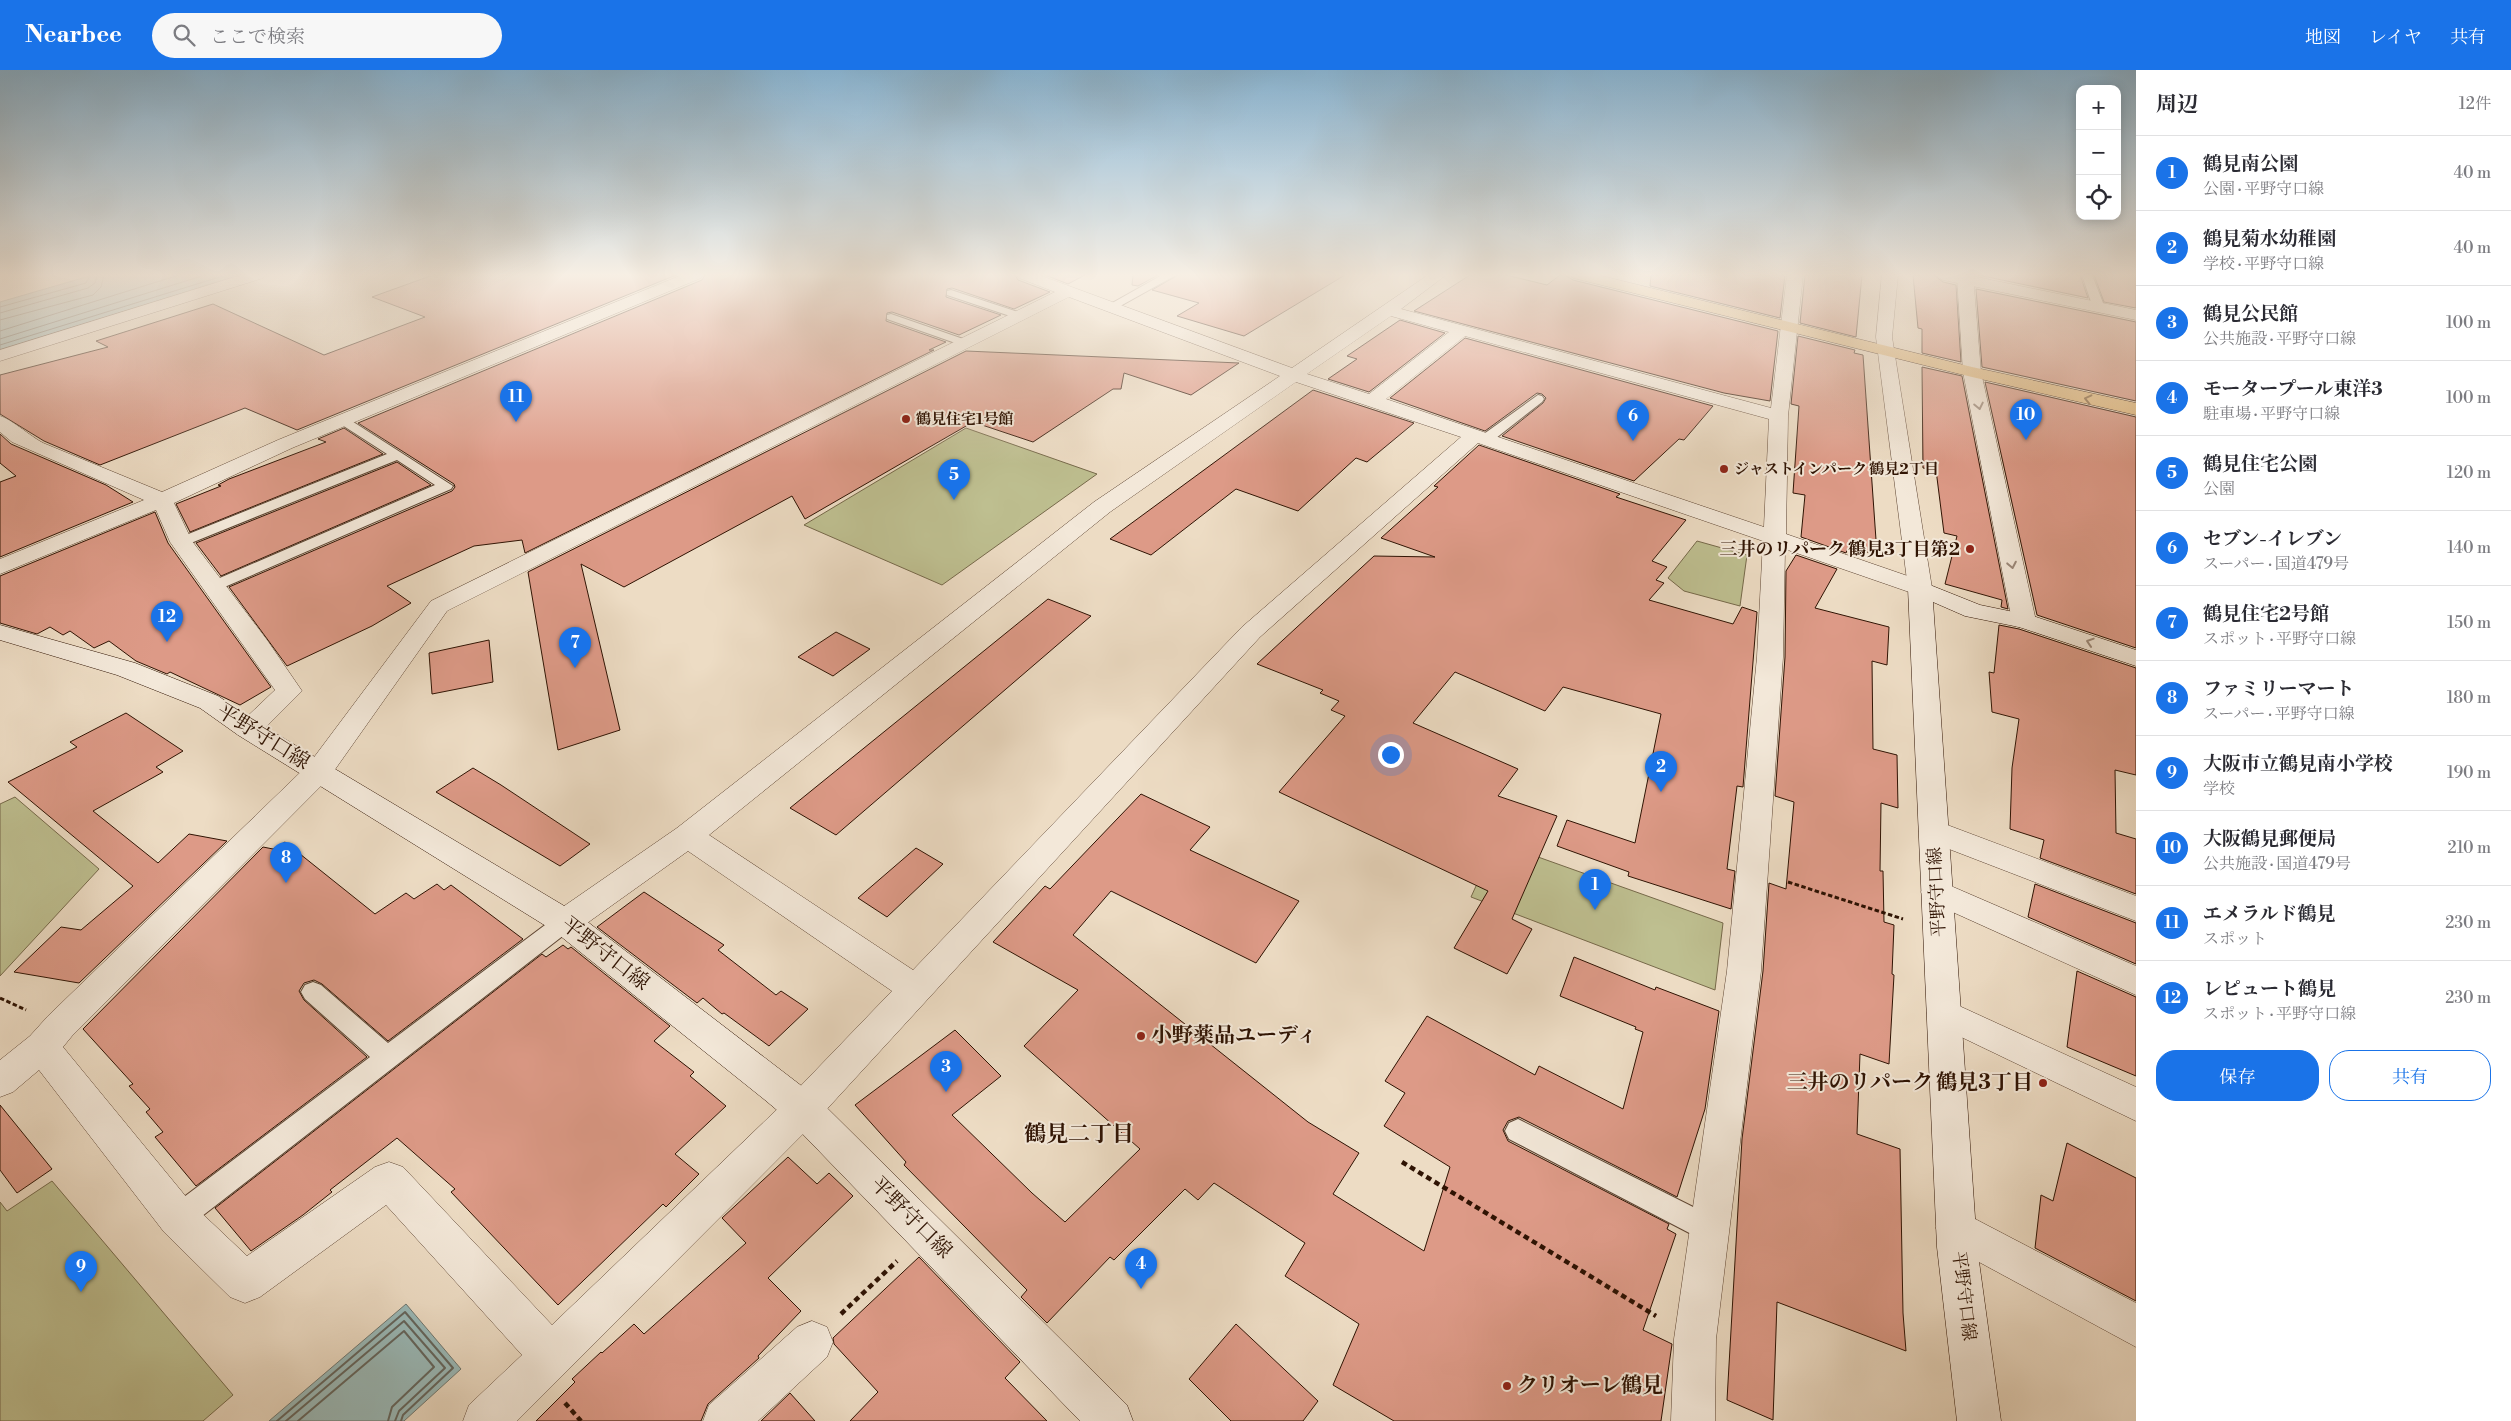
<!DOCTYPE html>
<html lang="ja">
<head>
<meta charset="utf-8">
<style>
  body { margin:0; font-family:"Libre Bodoni","Noto Serif JP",serif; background:#f7f7f7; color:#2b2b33 }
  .controls { position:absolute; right:15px; top:15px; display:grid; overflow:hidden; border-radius:10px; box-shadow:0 2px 12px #0003 }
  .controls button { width:45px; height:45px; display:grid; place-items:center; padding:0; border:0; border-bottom:1px solid #e1e1e2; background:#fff; color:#2b2b33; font:25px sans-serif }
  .you { position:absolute; left:1390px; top:684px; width:18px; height:18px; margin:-12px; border:4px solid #fff; border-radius:50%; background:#1a73e8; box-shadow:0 0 0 8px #1a73e833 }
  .badge { display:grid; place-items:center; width:32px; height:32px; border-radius:50%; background:#1a73e8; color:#fff; font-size:16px; font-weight:700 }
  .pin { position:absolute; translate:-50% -41px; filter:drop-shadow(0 1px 2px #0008) }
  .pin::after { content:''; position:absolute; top:26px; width:18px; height:15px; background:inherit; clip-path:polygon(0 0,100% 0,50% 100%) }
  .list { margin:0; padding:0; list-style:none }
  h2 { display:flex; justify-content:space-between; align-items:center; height:65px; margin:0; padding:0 20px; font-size:21px }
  h2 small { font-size:16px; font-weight:400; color:#7c7c81 }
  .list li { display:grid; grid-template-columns:32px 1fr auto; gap:15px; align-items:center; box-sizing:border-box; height:75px; padding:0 20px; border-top:1px solid #e1e1e2 }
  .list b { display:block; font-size:19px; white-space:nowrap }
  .list p { margin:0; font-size:16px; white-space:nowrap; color:#7c7c81 }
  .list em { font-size:16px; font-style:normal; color:#7c7c81 }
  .actions { display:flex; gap:10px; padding:15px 20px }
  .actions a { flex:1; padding:11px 0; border:1px solid #1a73e8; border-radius:20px; text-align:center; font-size:18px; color:#1a73e8 }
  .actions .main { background:#1a73e8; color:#fff }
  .icon { flex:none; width:28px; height:28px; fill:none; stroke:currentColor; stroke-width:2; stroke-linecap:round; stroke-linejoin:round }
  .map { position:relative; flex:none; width:2136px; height:1351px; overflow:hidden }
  header { display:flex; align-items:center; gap:30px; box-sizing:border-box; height:70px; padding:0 25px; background:#1a73e8; color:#fff }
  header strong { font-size:24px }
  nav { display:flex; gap:28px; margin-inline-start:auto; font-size:18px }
  .search { width:350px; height:45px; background:#f7f7f7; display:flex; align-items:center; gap:12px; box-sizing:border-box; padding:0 18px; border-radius:28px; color:#7c7c81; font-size:19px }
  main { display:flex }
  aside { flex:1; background:#fff }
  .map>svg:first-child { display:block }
  .green { fill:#bebf90; stroke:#76694a }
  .water { fill:#9abab9; stroke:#6f7770 }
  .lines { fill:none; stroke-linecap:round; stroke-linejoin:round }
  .shore-far1 { stroke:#64665e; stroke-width:1 }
  .shore { stroke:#64665e; stroke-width:2 }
  .building { fill:#dd9a87; stroke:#2f1303 }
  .service-casing { stroke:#5e4533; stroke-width:2 }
  .minor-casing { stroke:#5e4533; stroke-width:1 }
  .tertiary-casing { stroke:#5e4533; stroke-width:1 }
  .secondary-casing { stroke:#2f1303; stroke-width:1 }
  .trunk-casing { stroke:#2f1303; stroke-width:1 }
  .path-far1 { stroke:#2f1303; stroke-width:3; stroke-dasharray:4.5 2.5; stroke-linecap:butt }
  .path { stroke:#2f1303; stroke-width:4.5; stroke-dasharray:5.5 4; stroke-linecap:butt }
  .service { fill:#f3e8d9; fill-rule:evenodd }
  .minor { fill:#f3e8d9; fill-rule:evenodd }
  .tertiary { fill:#f3e8d9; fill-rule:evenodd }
  .secondary { fill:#f3e8d9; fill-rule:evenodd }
  .trunk { fill:#e6be82; fill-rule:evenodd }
  .oneway { stroke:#8a6842 }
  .oneway2 { stroke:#9b8879 }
  .poi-dot { fill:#8f2418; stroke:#f3e8d9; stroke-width:2 }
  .labels { text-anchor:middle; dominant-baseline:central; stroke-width:4; stroke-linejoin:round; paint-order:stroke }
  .far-poi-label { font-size:15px; font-weight:bold; fill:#2f1303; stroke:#f3e8d9; text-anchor:start }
  .poi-label { font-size:18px; font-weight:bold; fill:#2f1303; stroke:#f3e8d9; text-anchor:end }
  .street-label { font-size:18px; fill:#2f1303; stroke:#f3e8d9 }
  .near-street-label { font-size:21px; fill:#2f1303; stroke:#f3e8d9 }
  .near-poi-label { font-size:21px; font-weight:bold; fill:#2f1303; stroke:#f3e8d9; text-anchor:start }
  .near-neighbourhood-label { font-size:22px; font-weight:bold; fill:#2f1303; stroke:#f3e8d9 }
</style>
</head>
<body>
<header>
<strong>Nearbee</strong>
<div class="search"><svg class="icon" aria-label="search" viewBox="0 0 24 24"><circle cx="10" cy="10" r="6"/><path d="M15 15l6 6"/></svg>ここで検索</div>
<nav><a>地図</a><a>レイヤ</a><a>共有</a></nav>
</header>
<main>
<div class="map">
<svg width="2136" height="1351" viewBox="0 0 2136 1351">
  <rect width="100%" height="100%" fill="#eddcc4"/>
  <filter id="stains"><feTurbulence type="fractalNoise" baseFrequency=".004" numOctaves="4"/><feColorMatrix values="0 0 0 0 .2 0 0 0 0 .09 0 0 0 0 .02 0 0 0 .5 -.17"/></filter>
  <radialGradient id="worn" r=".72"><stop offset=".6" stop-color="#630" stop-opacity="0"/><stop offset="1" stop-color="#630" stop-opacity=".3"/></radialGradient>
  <!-- green -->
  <g class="green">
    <polygon points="966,358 1097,404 942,515 804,455"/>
    <polygon points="1697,471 1747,485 1740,536 1684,521 1668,508"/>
    <polygon points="15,727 99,799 0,906 0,734"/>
    <polygon points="1496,772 1723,853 1715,920 1471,827"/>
    <polygon points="52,1111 233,1325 203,1351 0,1351 0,1132 7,1141"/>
  </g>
  <!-- water -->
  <g class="water">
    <polygon points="93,205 243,205 0,280 0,232"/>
    <polygon points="406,1234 461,1299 404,1351 269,1351"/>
  </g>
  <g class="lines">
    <!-- shore-far1 -->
    <g class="shore-far1">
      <polyline points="0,237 86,213 90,205"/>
      <polyline points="0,243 88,218 95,213 97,205"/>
      <polyline points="0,250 93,225 101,217 104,205"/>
      <polyline points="0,261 179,205"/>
      <polyline points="0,269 205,205"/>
      <polyline points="0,275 226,205"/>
    </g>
    <!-- shore -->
    <g class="shore">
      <polyline points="277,1351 405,1242 453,1298 403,1345 401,1351"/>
      <polyline points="286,1351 404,1251 445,1298 399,1341 395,1351"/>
      <polyline points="298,1351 404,1261 434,1297 392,1337 388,1351"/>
    </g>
  </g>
  <!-- building -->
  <g class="building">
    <polygon points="433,205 676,205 297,360 245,338 100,395 44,371 0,344 0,305 108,277 96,271 213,234 324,285 425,247 372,227"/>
    <polygon points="705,205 1015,205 1018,210 1050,222 1014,239 952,218 947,219 946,227 1001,245 959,265 892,242 887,243 886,251 946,272 929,280 934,280 525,483 522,470 474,476 387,516 411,533 372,556 287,596 229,517 452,421 455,417 454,414 358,353 702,210"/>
    <polygon points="1045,205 1085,205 1068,214"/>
    <polygon points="1133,205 1158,205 1138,216 1132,215"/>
    <polygon points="1178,205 1345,205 1244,266 1177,246 1199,233 1152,220"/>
    <polygon points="1470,205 1506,205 1547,215 1560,205 1565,205 1573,210 1778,261 1770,331 1724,323 1414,241"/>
    <polygon points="1651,205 1785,205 1780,248 1650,216"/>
    <polygon points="1805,205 1862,205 1856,267 1800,253"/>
    <polygon points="1913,205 1934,205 1943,212 1956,215 1961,292 1922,283 1922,259 1918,258"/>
    <polygon points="1978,205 2080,205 2088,228"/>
    <polygon points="2094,205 2136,205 2136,238 2104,232"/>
    <polygon points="1976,219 2136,252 2136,331 1982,297"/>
    <polygon points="1400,250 1445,263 1369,322 1328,309 1357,289 1347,286"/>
    <polygon points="1798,266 1855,280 1854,283 1863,285 1877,484 1848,478 1846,483 1801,467 1805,425 1793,423 1799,336 1791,334"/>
    <polygon points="1465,268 1713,336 1684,370 1679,369 1634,411 1502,366 1543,333 1546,328 1542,324 1537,323 1485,361 1390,328"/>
    <polygon points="966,281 1239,293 1191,325 1124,303 1121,319 1113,319 1033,372 973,352 805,449 792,426 624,517 581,494 620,660 558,680 528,502"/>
    <polygon points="1922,297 1962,306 2008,539 2001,537 2002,530 1945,514 1957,466 1944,463 1936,400 1923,398"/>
    <polygon points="1985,312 2136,347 2136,578 2037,545"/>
    <polygon points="1313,320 1414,353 1367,392 1356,388 1298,441 1236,419 1151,485 1110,469"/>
    <polygon points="344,358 383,384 190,462 176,434 221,416 218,415 229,409 326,372 318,369"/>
    <polygon points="0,364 11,374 106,415 133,432 0,487 0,412 16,406 0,393"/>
    <polygon points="1479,375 1620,424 1616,427 1686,450 1652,491 1667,497 1656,510 1664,513 1649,530 1733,554 1742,537 1757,542 1743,717 1737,716 1727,799 1735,801 1731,839 1628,806 1629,802 1557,776 1567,750 1635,773 1661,644 1563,617 1545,641 1455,602 1413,653 1518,699 1498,726 1557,746 1512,849 1532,859 1507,904 1454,878 1488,821 1279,722 1345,646 1331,640 1339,631 1320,623 1323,620 1257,594 1374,486 1435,487 1381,468 1438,417 1434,416"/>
    <polygon points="397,392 431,415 221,506 196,473"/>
    <polygon points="155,442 168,473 271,617 240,635 170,602 167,604 136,591 109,571 94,578 70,561 63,565 50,557 37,564 0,553 0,506"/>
    <polygon points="1796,485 1837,499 1815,538 1889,557 1887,595 1872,591 1873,679 1897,685 1898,738 1881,733 1880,801 1883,801 1884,852 1894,855 1892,904 1894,905 1889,994 1860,984 1857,1064 1900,1079 1903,1243 1906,1281 1777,1232 1773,1350 1727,1330 1742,1069 1763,901 1769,813 1786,819 1794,732 1775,726 1785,587 1786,501"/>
    <polygon points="1048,529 1091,546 836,765 790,738"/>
    <polygon points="1999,555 2019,559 2136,598 2136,705 2115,700 2116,763 2136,769 2136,824 2040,788 2044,770 2010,759 2012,698 2019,649 1992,642 1989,602 1994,603"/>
    <polygon points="836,562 870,579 833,606 798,587"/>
    <polygon points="489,570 493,612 432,624 429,583"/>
    <polygon points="126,643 183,681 156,697 163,702 93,741 158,793 189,764 227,771 79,913 14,902 61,857 81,860 133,816 8,712 77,677 70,672"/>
    <polygon points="473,698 501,715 590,774 560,796 436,722"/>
    <polygon points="1141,724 1210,757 1190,780 1299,831 1256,893 1111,821 1073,865 1308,1052 1359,1083 1333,1124 1424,1181 1450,1097 1384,1056 1405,1023 1385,1011 1427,946 1535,1005 1539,996 1623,1039 1643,962 1635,959 1636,957 1560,926 1574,887 1655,920 1656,917 1719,941 1705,1039 1677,1127 1519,1047 1508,1051 1503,1060 1508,1071 1669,1154 1667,1159 1676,1164 1643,1260 1672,1274 1661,1351 1394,1351 1333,1315 1359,1254 1285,1206 1305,1173 1214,1113 1198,1130 1185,1119 1114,1190 1110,1187 1047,1253 1021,1227 1027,1220 904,1095 906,1092 855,1035 955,960 1001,1006 952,1045 1032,1123 1065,1152 1140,1079 1024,976 1078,920 993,872 1045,816 1050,819"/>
    <polygon points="285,772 375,844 406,823 414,829 437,814 444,820 451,815 523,869 388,971 322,914 314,910 304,913 299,921 304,930 367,987 196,1116 155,1067 163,1062 146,1042 150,1039 129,1016 133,1014 83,959 263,777 273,779"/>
    <polygon points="916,778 943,794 887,847 858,828"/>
    <polygon points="2035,814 2136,853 2136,894 2028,847"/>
    <polygon points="644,822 724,875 718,880 776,925 781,921 808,939 769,976 724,943 722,944 703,928 697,933 597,857"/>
    <polygon points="563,875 568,879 571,877 670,956 654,971 694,1002 690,1006 726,1036 675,1084 699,1104 666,1137 663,1134 558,1235 451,1122 455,1119 397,1068 330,1120 332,1122 303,1145 251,1181 215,1138 542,884 546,887"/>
    <polygon points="2077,901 2136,927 2136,1006 2067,977"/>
    <polygon points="0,1035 52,1099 17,1123 0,1100"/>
    <polygon points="2067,1073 2136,1108 2136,1231 2035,1178 2041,1125 2053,1131"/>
    <polygon points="788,1087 817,1114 829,1103 853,1126 768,1208 801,1241 758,1286 759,1288 708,1334 701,1351 536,1351 575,1312 572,1309 601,1282 602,1283 634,1254 644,1264 746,1173 722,1148"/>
    <polygon points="919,1187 1020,1292 1005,1308 1047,1351 850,1351 878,1322 834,1274 833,1268"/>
    <polygon points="1236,1254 1318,1331 1303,1351 1231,1351 1189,1309"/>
    <polygon points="790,1323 815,1351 761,1351"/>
  </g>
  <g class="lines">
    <!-- service casing -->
    <g class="service-casing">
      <g id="service">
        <polygon points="1162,205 1176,205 1115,239 1111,240 1105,237"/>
        <polygon points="2082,205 2092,205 2105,238 2103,240 2099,241 2093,238"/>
        <polygon points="951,220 1024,244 1026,246 1020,249 1016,248 947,225 947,221"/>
        <polygon points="891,244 969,271 971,273 965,276 961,275 887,249 887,245"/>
        <polygon points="1538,325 1542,326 1544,329 1542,332 1491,372 1481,372 1479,369 1481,366"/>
        <polygon points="344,346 453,416 451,419 220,519 208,519 206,516 208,513 435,415 397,390 186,475 176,475 173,472 176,469 387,384 339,353 337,350"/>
        <polygon points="565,843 573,846 576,852 573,858 188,1157 178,1161 168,1157 164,1148 168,1139 370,987 305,929 301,922 305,915 313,912 321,915 388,973 557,846"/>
        <polygon points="1518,1049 1719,1150 1723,1159 1719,1168 1709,1172 1699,1168 1509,1069 1505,1061 1509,1053"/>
      </g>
    </g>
    <!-- minor casing -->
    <g class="minor-casing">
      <g id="minor">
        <path d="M682,205H703L701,208L292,378L174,433L192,471L267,570L302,621L258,665L248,668L238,665L234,659L275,620L170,472L156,440L0,504V489L144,430L12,372L0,362V346C11,349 30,366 43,373L162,422L278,370Z"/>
        <path d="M1017,205H1039L1292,298L1428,205H1446L1401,239L1771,338L1787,205H1803L1788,346L1786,464L1928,513L1932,518L1928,523L1920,525L1912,523L1785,479L1783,587L1761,901L1716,1269L1715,1351H1671L1674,1269L1727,901L1757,587L1763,471L1478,373L1260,567L816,1051L517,1351H463L469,1335L522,1285L386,1135L260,1227L245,1233L230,1227L164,1162L39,1000L13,1022L0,1027V990L30,966L48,946L309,694L431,531L1055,222L1019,208ZM1069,227L1280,306L1094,432L677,758L554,843L549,852L554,861L565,865L576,861L688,781L892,921L790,1027L552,1255L403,1097L389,1092L375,1097L247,1186L192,1134L63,977L72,966L329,708L447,541ZM1391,246L1449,262L1369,324L1307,304ZM1465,266L1769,349L1764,457L1386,329ZM1296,312L1461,367L1242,557L913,900L709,765L1110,442Z"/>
        <polygon points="1957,205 1973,205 1981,302 2036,551 2033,556 2024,558 2015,556 2012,551 1963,302"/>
        <polygon points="1934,750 2136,826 2136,851 1923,769 1919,761 1923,753"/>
        <polygon points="1937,810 2136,896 2136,925 1926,830 1921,822 1926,814"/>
        <polygon points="1944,929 2136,1017 2136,1051 1932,953 1927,943 1932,933"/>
        <polygon points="1956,1139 2136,1233 2136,1277 1942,1172 1936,1158 1942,1144"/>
        <polygon points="812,1251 827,1257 833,1272 827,1287 758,1351 703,1351 709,1335 797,1257"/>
      </g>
    </g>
    <!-- tertiary casing -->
    <g class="tertiary-casing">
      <g id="tertiary">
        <polygon points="241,205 265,205 263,208 0,291 0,280"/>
        <polygon points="1882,205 1898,205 1892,267 1932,518 1928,523 1920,525 1912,523 1908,518 1876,267"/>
        <polygon points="1936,205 1967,205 2136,240 2136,250 1943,210"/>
      </g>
    </g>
    <!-- secondary casing -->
    <g class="secondary-casing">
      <g id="secondary">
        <polygon points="1920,511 1980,535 2033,546 2136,580 2136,596 2019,557 1965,546 1933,532 1977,1177 2001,1351 1957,1351 1937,1177 1908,518 1912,513"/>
        <polygon points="0,555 135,593 218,626 258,653 576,843 816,1027 1127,1335 1133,1351 1080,1351 790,1051 765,1030 554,861 238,665 200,638 117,605 0,570"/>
      </g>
    </g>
    <!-- trunk casing -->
    <g class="trunk-casing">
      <polygon id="trunk" points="1571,205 1598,205 1972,297 2136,333 2136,345 1972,307 1573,208"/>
    </g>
    <!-- path-far1 -->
    <g class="path-far1">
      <polyline points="1788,812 1903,849"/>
      <polyline points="0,928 26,940"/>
    </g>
    <!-- path -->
    <g class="path">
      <polyline points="1402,1092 1656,1246"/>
      <polyline points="841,1244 897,1191"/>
      <polyline points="565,1333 581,1351"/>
    </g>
    <!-- service -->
    <use href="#service" class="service"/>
    <!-- minor -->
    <use href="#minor" class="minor"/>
    <!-- tertiary -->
    <use href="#tertiary" class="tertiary"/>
    <!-- secondary -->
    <use href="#secondary" class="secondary"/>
    <!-- trunk -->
    <use href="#trunk" class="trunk"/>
  </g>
  <!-- one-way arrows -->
  <defs><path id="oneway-chevron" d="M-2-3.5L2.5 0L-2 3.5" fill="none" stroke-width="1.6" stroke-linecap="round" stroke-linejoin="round" transform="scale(1.25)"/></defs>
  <use class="oneway" href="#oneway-chevron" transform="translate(2088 329) rotate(-167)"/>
  <g class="oneway2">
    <use href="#oneway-chevron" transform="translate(1979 336) rotate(78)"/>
    <use href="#oneway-chevron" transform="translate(2012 495) rotate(79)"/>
    <use href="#oneway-chevron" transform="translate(2090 572) rotate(-162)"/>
  </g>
  <!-- sky -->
  <linearGradient id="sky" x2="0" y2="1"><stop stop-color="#89b6d5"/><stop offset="0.52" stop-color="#f7efe4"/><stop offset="1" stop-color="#f7efe4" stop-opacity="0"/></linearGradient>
  <rect width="2136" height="394" fill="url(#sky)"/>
  <!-- markers -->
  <g class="poi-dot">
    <circle cx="906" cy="349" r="5"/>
    <circle cx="1724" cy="399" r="5"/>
    <circle cx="1970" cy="479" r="5"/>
    <circle cx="1141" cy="966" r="5"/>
    <circle cx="2043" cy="1013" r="5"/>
    <circle cx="1507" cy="1316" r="5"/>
  </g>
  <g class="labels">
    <!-- far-poi labels -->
    <g class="far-poi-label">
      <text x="916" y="349">鶴見住宅1号館</text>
      <text x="1734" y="399">ジャストインパーク 鶴見2丁目</text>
    </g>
    <!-- poi labels -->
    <g class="poi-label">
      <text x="1960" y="479">三井のリパーク 鶴見3丁目第2</text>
    </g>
    <!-- street labels -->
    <g class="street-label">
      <text transform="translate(1937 822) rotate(-93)">平野守口線</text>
      <text transform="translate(1964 1226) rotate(83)">平野守口線</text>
    </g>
    <!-- near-street labels -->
    <g class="near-street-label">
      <text transform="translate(263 667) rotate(32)">平野守口線</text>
      <text transform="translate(605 884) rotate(38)">平野守口線</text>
      <text transform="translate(911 1148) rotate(45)">平野守口線</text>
    </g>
    <!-- near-poi labels -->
    <g class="near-poi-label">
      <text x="1151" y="966">小野薬品ユーディ</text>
      <text x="2033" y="1013" text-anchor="end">三井のリパーク 鶴見3丁目</text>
      <text x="1517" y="1316">クリオーレ鶴見</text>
    </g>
    <!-- near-neighbourhood labels -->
    <g class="near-neighbourhood-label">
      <text x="1079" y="1064">鶴見二丁目</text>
    </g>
  </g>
  <rect width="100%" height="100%" filter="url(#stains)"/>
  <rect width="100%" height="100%" fill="url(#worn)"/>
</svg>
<div class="controls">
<button>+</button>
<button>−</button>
<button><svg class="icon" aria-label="locate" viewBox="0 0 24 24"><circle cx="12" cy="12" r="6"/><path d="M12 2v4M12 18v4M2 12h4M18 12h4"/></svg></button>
</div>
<div class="you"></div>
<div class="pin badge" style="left:1595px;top:840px">1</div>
<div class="pin badge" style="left:1661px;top:722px">2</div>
<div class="pin badge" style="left:946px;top:1022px">3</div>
<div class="pin badge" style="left:1141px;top:1219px">4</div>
<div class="pin badge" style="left:954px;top:430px">5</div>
<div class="pin badge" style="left:1633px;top:371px">6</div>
<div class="pin badge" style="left:575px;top:598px">7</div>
<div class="pin badge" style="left:286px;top:813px">8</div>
<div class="pin badge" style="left:81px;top:1222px">9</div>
<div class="pin badge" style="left:2026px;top:370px">10</div>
<div class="pin badge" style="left:516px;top:352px">11</div>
<div class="pin badge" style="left:167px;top:572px">12</div>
</div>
<aside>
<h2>周辺<small>12件</small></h2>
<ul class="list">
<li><span class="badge">1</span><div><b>鶴見南公園</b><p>公園 · 平野守口線</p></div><em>40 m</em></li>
<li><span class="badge">2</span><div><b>鶴見菊水幼稚園</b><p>学校 · 平野守口線</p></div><em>40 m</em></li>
<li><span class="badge">3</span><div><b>鶴見公民館</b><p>公共施設 · 平野守口線</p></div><em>100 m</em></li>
<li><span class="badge">4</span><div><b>モータープール東洋3</b><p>駐車場 · 平野守口線</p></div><em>100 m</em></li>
<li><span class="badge">5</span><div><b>鶴見住宅公園</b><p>公園</p></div><em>120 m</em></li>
<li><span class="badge">6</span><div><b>セブン-イレブン</b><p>スーパー · 国道479号</p></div><em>140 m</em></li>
<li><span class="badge">7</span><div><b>鶴見住宅2号館</b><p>スポット · 平野守口線</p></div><em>150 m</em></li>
<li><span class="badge">8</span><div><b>ファミリーマート</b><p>スーパー · 平野守口線</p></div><em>180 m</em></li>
<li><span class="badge">9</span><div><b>大阪市立鶴見南小学校</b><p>学校</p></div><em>190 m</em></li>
<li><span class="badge">10</span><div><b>大阪鶴見郵便局</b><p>公共施設 · 国道479号</p></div><em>210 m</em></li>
<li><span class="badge">11</span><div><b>エメラルド鶴見</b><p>スポット</p></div><em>230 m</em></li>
<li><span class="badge">12</span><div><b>レピュート鶴見</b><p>スポット · 平野守口線</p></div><em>230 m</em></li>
</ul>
<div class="actions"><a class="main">保存</a><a>共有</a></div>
</aside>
</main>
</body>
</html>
